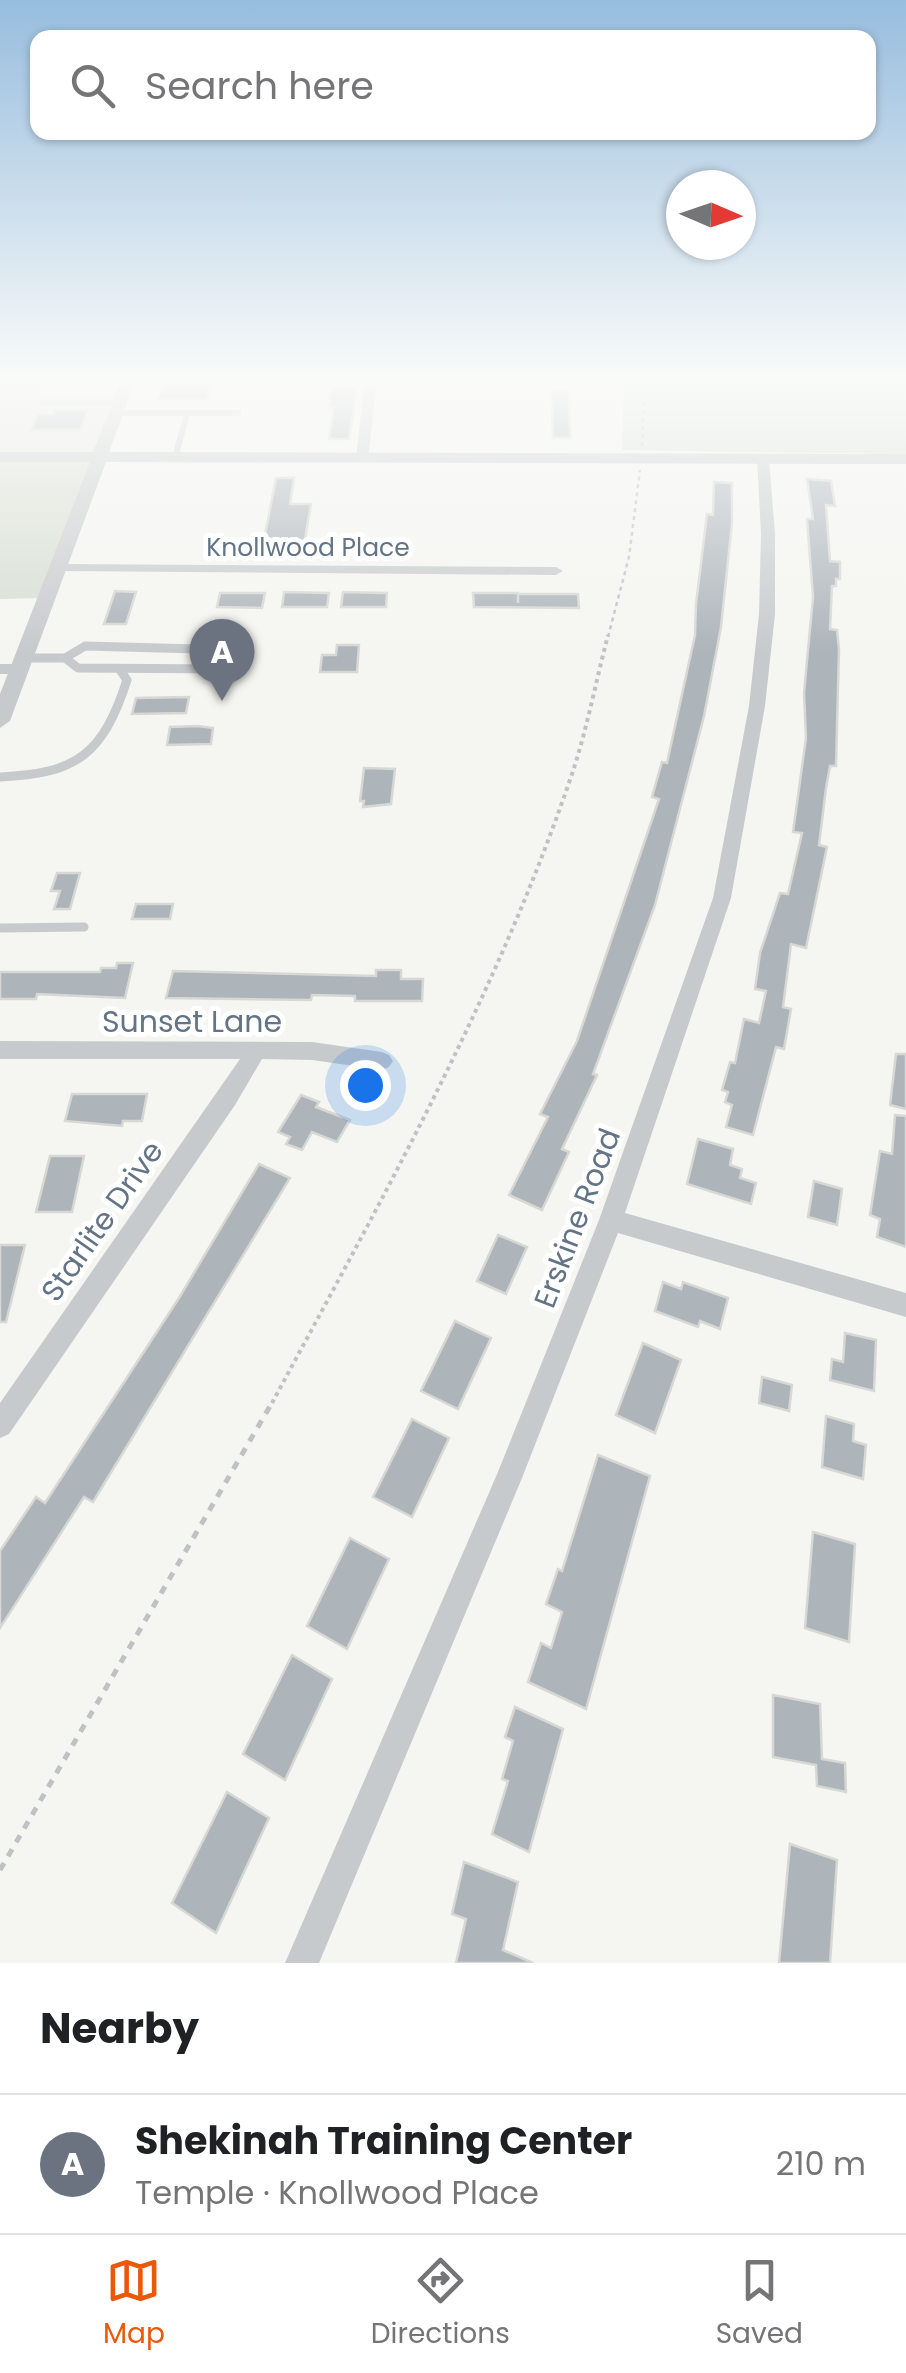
<!DOCTYPE html>
<html lang="en">
<head>
<meta charset="utf-8">
<style>
  body { margin:0; font-family:Poppins,sans-serif; background:#f6f6f6; color:#202124 }
  .compass { position:absolute; left:666px; top:170px; width:90px; height:90px; border-radius:50%; background:#fff; box-shadow:0 2px 8px #0004; rotate:92deg }
  .you { position:absolute; left:365px; top:1085px; width:35px; height:35px; margin:-25px; border:8px solid #fff; border-radius:50%; background:#1a73e8; box-shadow:0 0 0 15px #1a73e833 }
  .badge { display:grid; place-items:center; width:65px; height:65px; border-radius:50%; background:#ea580c; color:#fff; font-size:32px; font-weight:700 }
  .pin { position:absolute; translate:-50% -82px; filter:drop-shadow(0 2px 5px #0008) }
  .pin::after { content:''; position:absolute; top:52px; width:35px; height:30px; background:inherit; clip-path:polygon(0 0,100% 0,50% 100%) }
  .list { margin:0; padding:0; list-style:none }
  h2 { display:flex; justify-content:space-between; align-items:center; height:130px; margin:0; padding:0 40px; font-size:42px }
  h2 small { font-size:32px; font-weight:400; color:#757577 }
  .list li { display:grid; grid-template-columns:65px 1fr auto; gap:30px; align-items:center; box-sizing:border-box; height:140px; padding:0 40px; border-top:2px solid #e0e0e0 }
  .list b { display:block; font-size:38px; white-space:nowrap }
  .list p { margin:0; font-size:32px; white-space:nowrap; color:#757577 }
  .list em { font-size:32px; font-style:normal; color:#757577 }
  .icon { flex:none; width:55px; height:55px; fill:none; stroke:currentColor; stroke-width:2; stroke-linecap:round; stroke-linejoin:round }
  .map { position:relative; flex:none; width:906px; height:1963px; overflow:hidden }
  .search { position:absolute; background:#fff; box-shadow:0 2px 8px #0004; left:30px; right:30px; top:30px; height:110px; display:flex; align-items:center; gap:25px; box-sizing:border-box; padding:0 35px; border-radius:20px; color:#757577; font-size:38px }
  .sheet { height:270px; background:#fff }
  nav { display:flex; justify-content:space-around; align-items:center; box-sizing:border-box; height:140px; border-top:2px solid #e0e0e0; background:#fff; font-size:28px; color:#757577 }
  nav a { display:grid; justify-items:center; gap:5px }
  nav .on { color:#ea580c }
  .map>svg:first-child { display:block }
  .built { fill:#e6e7e5 }
  .green { fill:#d6ded2 }
  .building { fill:#adb4ba; stroke:#d7d7d4; stroke-width:2.5 }
  .lines { fill:none; stroke-linecap:round; stroke-linejoin:round }
  .path-far2 { stroke:#c0c1c3; stroke-width:2.5; stroke-dasharray:4 4; stroke-linecap:butt }
  .path-far1 { stroke:#c0c1c3; stroke-width:4; stroke-dasharray:4 4; stroke-linecap:butt }
  .path { stroke:#c0c1c3; stroke-width:5; stroke-dasharray:8 8; stroke-linecap:butt }
  .service-far1 { stroke:#c7cacd; stroke-width:6 }
  .service { stroke:#c7cacd; stroke-width:9 }
  .minor { fill:#c7cacd; fill-rule:evenodd }
  .tertiary { fill:#c7cacd; fill-rule:evenodd }
  .labels { text-anchor:middle; dominant-baseline:central; stroke-width:10; stroke-linejoin:round; paint-order:stroke }
  .far-street-label { font-size:25px; fill:#627485; stroke:#fff }
  .street-label { font-size:30px; fill:#627485; stroke:#fff }
</style>
</head>
<body>
<div class="map">
<svg width="906" height="1963" viewBox="0 0 906 1963">
  <rect width="100%" height="100%" fill="#f5f6f1"/>
  <!-- built -->
  <polygon class="built" points="0,379 46,379 39,395 120,396 95,456 0,455"/>
  <!-- green -->
  <g class="green">
    <polygon points="624,379 901,379 906,382 906,454 622,450"/>
    <polygon points="0,459 96,460 43,598 0,599"/>
  </g>
  <!-- building -->
  <g class="building">
    <polygon points="163,383 185,384 211,384 207,399 158,399"/>
    <polygon points="331,388 357,388 349,439 329,439 334,407 329,408"/>
    <polygon points="551,390 569,390 570,438 553,438"/>
    <polygon points="54,410 88,410 80,430 31,430 38,414 53,414"/>
    <polygon points="276,478 294,478 290,504 311,504 304,545 263,545"/>
    <polygon points="807,479 831,481 835,506 826,505 830,561 840,562 840,579 836,579 836,586 832,586 830,629 837,630 839,649 836,766 830,766 826,788 819,845 827,847 806,948 791,944 783,1007 791,1009 784,1049 776,1047 753,1135 726,1127 732,1105 725,1102 728,1092 722,1090 730,1062 735,1063 744,1019 759,1023 766,991 755,989 760,953 780,893 788,894 802,833 793,832 806,738 804,693 813,597 807,519 813,519"/>
    <polygon points="714,482 732,483 732,523 721,627 704,716 655,905 593,1074 597,1075 562,1149 569,1152 542,1210 509,1195 548,1117 540,1114 577,1041 659,799 652,797 662,762 667,763 695,635 696,604 707,514 713,515"/>
    <polygon points="115,591 136,592 126,624 104,624"/>
    <polygon points="284,592 329,593 327,607 282,607"/>
    <polygon points="343,592 387,593 386,607 341,607"/>
    <polygon points="220,593 265,593 262,608 217,607"/>
    <polygon points="473,593 518,593 518,603 518,594 578,594 579,608 474,607"/>
    <polygon points="337,645 359,645 357,672 320,672 322,655 336,655"/>
    <polygon points="189,697 186,713 132,714 136,698"/>
    <polygon points="198,726 213,728 211,744 167,745 170,727"/>
    <polygon points="364,768 395,769 391,804 363,807 364,801 360,801"/>
    <polygon points="57,873 80,873 70,909 54,909 60,891 51,891"/>
    <polygon points="136,904 173,904 170,919 132,919"/>
    <polygon points="117,963 133,963 125,998 37,994 36,999 0,999 0,972 100,972 101,968 116,968"/>
    <polygon points="376,970 401,970 401,979 423,979 422,1001 355,1001 355,996 312,995 311,1000 166,998 173,971 376,976"/>
    <polygon points="896,1054 906,1054 906,1109 890,1105"/>
    <polygon points="72,1094 147,1094 142,1121 123,1121 122,1126 65,1121"/>
    <polygon points="301,1095 319,1102 316,1107 350,1120 337,1142 312,1132 302,1150 286,1144 290,1137 278,1132"/>
    <polygon points="895,1115 906,1116 906,1247 877,1237 880,1219 870,1215 880,1151 892,1154"/>
    <polygon points="698,1139 733,1149 730,1165 742,1169 740,1178 756,1183 751,1204 687,1184"/>
    <polygon points="50,1156 84,1156 72,1212 36,1212"/>
    <polygon points="259,1164 290,1178 93,1502 84,1497 0,1628 0,1551 36,1497 45,1503 179,1298"/>
    <polygon points="814,1181 842,1189 837,1225 808,1217"/>
    <polygon points="498,1235 527,1247 506,1294 477,1281"/>
    <polygon points="0,1245 25,1245 6,1322 0,1322"/>
    <polygon points="663,1282 681,1289 683,1282 728,1298 720,1329 700,1321 698,1327 655,1311"/>
    <polygon points="455,1321 491,1338 458,1409 421,1391"/>
    <polygon points="845,1333 876,1340 874,1391 830,1380 832,1359 843,1362"/>
    <polygon points="643,1343 681,1360 655,1433 616,1415"/>
    <polygon points="762,1377 792,1385 789,1411 759,1403"/>
    <polygon points="826,1416 854,1424 853,1441 866,1445 863,1479 822,1467"/>
    <polygon points="412,1419 449,1438 412,1517 373,1497"/>
    <polygon points="598,1455 650,1476 586,1709 528,1682 541,1643 551,1648 562,1612 546,1604 558,1569 562,1571"/>
    <polygon points="813,1532 855,1544 849,1642 805,1628"/>
    <polygon points="350,1538 389,1559 347,1649 307,1626"/>
    <polygon points="292,1655 332,1679 285,1780 243,1754"/>
    <polygon points="773,1695 820,1704 822,1759 845,1763 846,1792 817,1786 816,1765 773,1757"/>
    <polygon points="515,1707 563,1729 529,1852 492,1834 508,1781 502,1779 513,1741 505,1737"/>
    <polygon points="227,1792 269,1818 216,1933 172,1903"/>
    <polygon points="790,1844 837,1860 830,1963 779,1963"/>
    <polygon points="464,1862 518,1882 503,1950 533,1963 456,1963 466,1919 452,1914"/>
  </g>
  <g class="lines">
    <!-- path-far2 -->
    <g class="path-far2">
      <polyline points="642,446 645,379"/>
      <polyline points="608,637 629,557 640,470"/>
    </g>
    <!-- path-far1 -->
    <path class="path-far1" d="M272,1403C382,1199 497,995 572,774C587,729 596,681 608,635"/>
    <!-- path -->
    <polyline class="path" points="0,1870 273,1401"/>
    <!-- service-far1 -->
    <g class="service-far1">
      <polyline points="43,403 120,403"/>
      <polyline points="116,413 238,413"/>
      <polyline points="175,458 187,413"/>
    </g>
    <!-- service -->
    <g class="service">
      <polygon points="85,646 235,650 231,666 223,669 78,668 65,658"/>
      <polyline points="24,658 65,658"/>
      <path d="M0,777C77,774 103,754 127,680L120,670"/>
      <polyline points="0,928 84,927"/>
    </g>
    <!-- minor -->
    <g class="minor">
      <polygon points="365,379 377,379 368,458 362,462 356,458"/>
      <polygon points="448,379 611,379 612,380 606,384 454,383"/>
      <polygon points="763,455 769,459 775,534 775,614 765,706 731,898 625,1213 906,1293 906,1317 618,1233 522,1478 319,1963 285,1963 498,1472 599,1220 713,898 749,706 759,614 761,534 757,459"/>
      <polygon points="60,564 556,567 563,571 556,575 55,571 53,568"/>
      <polygon points="0,664 18,664 26,669 18,674 0,674"/>
      <polygon points="0,1041 312,1042 382,1052 389,1055 393,1061 389,1067 382,1070 312,1060 262,1059 235,1105 9,1434 0,1438 0,1403 240,1059 0,1059"/>
    </g>
    <!-- tertiary -->
    <polygon class="tertiary" points="122,379 136,379 109,452 906,454 906,464 106,462 10,721 0,728 0,694 90,462 0,462 0,452 93,452"/>
  </g>
  <!-- sky -->
  <linearGradient id="sky" x2="0" y2="1"><stop stop-color="#97bdde"/><stop offset="0.58" stop-color="#fafbf9"/><stop offset="1" stop-color="#fafbf9" stop-opacity="0"/></linearGradient>
  <rect width="906" height="654" fill="url(#sky)"/>
  <g class="labels">
    <!-- far-street labels -->
    <g class="far-street-label">
      <text x="308" y="547">Knollwood Place</text>
    </g>
    <!-- street labels -->
    <g class="street-label">
      <text x="192" y="1021">Sunset Lane</text>
      <text transform="translate(577 1218) rotate(-69)">Erskine Road</text>
      <text transform="translate(102 1221) rotate(-55)">Starlite Drive</text>
    </g>
  </g>
</svg>
<svg class="compass" viewBox="-18 -18 36 36"><path d="M0-13l5 13h-10z" fill="#e53935"/><path d="M0 13l5-13h-10z" fill="#757577"/></svg>
<div class="you"></div>
<div class="pin badge" style="left:222px;top:701px;background:#6b7280">A</div>
<div class="search"><svg class="icon" aria-label="search" viewBox="0 0 24 24"><circle cx="10" cy="10" r="6"/><path d="M15 15l6 6"/></svg>Search here</div>
</div>
<section class="sheet">
<h2>Nearby<small></small></h2>
<ul class="list">
<li><span class="badge" style="background:#6b7280">A</span><div><b>Shekinah Training Center</b><p>Temple · Knollwood Place</p></div><em>210 m</em></li>
</ul>
</section>
<nav>
<a class="on"><svg class="icon" aria-label="map" viewBox="0 0 24 24"><path d="M3 6l6-2 6 2 6-2v14l-6 2-6-2-6 2zM9 4v14M15 6v14"/></svg>Map</a>
<a><svg class="icon" aria-label="directions" viewBox="0 0 24 24"><path d="M12 3l9 9-9 9-9-9zM9 14v-3h6M13 9l2 2-2 2"/></svg>Directions</a>
<a><svg class="icon" aria-label="saved" viewBox="0 0 24 24"><path d="M7 4h10v16l-5-4-5 4z"/></svg>Saved</a>
</nav>
</body>
</html>
